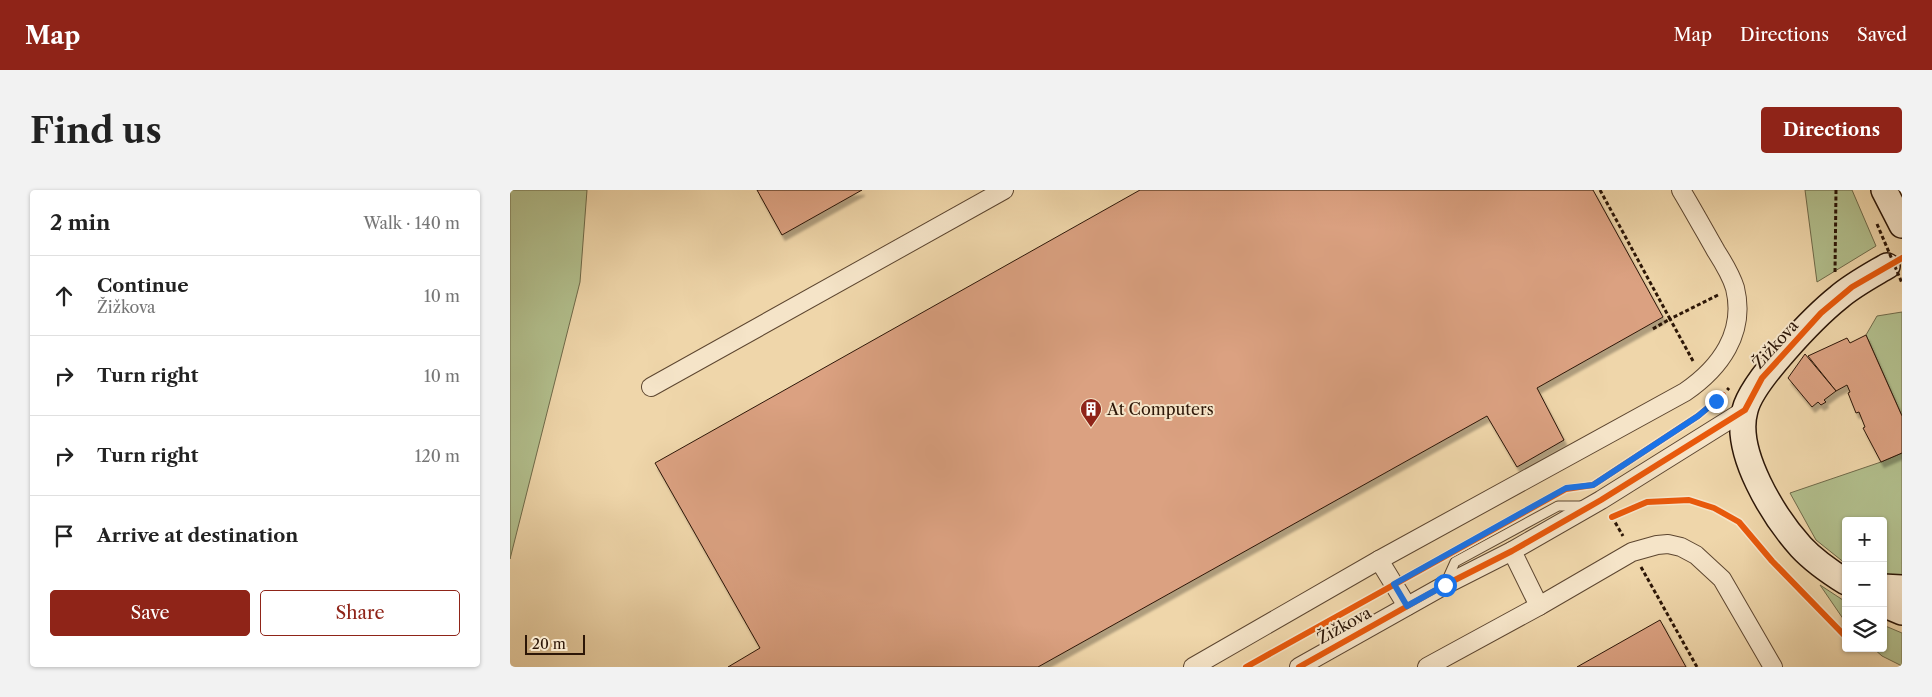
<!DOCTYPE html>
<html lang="en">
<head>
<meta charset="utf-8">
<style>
  body { margin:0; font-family:"Libre Caslon Text",serif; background:#f2f2f2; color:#222 }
  .controls { position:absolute; right:15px; bottom:15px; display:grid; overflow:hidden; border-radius:5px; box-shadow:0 1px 4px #0004 }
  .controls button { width:45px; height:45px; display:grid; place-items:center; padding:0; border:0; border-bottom:1px solid #e0e0e0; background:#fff; color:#222; font:25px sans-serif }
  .scale { position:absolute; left:15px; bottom:12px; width:60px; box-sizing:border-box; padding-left:5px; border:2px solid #2c1607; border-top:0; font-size:14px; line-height:18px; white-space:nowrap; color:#2c1607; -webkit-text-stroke:4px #f5e4c8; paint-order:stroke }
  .stop { position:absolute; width:15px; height:15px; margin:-11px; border:4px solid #1a73e8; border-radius:50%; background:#fff }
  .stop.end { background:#1a73e8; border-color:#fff; box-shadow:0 1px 5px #0008 }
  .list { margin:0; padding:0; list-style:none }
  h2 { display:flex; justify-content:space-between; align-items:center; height:65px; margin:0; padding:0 20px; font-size:21px }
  h2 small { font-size:16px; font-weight:400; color:#767676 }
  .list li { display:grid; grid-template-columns:32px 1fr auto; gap:15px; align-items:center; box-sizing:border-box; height:80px; padding:0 20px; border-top:1px solid #e0e0e0 }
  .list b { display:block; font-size:19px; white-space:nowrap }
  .list p { margin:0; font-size:16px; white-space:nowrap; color:#767676 }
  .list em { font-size:16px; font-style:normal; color:#767676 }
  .actions { display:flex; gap:10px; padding:15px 20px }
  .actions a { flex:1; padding:11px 0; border:1px solid #8f2418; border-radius:5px; text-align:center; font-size:18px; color:#8f2418 }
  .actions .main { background:#8f2418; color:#fff }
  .icon { flex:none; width:28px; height:28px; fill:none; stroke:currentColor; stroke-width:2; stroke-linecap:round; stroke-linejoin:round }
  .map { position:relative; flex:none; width:1392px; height:477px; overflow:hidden; border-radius:5px }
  header { display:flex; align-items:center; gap:30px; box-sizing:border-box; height:70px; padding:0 25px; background:#8f2418; color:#fff }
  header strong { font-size:24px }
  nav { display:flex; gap:28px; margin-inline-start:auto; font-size:18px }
  .intro { display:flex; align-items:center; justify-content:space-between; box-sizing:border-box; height:120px; padding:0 30px }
  h1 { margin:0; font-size:35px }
  .button { padding:12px 22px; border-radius:5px; background:#8f2418; color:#fff; font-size:18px; font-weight:700 }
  main { display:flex; gap:30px; padding:0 30px }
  aside { flex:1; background:#fff; border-radius:5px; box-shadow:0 1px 4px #0004 }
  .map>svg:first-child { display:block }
  .green { fill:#b2bf8d; stroke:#6f6a4a }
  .building { fill:#dba181; stroke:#2c1607; filter:url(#shadow) }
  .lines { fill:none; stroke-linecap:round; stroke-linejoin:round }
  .lane-casing { stroke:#5d4630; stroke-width:11 }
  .street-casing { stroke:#5d4630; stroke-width:20 }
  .secondary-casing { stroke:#2c1607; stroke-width:28 }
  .path { stroke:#2c1607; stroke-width:3; stroke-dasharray:4 2.5; stroke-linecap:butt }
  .lane { stroke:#f5e4c8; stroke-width:9 }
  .street { stroke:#f5e4c8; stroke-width:18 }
  .secondary { stroke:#f5e4c8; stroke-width:25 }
  .path-bridge { stroke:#2c1607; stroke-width:3; stroke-dasharray:4 2.5; stroke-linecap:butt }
  .cycleway-casing { stroke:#f5e4c8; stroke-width:9 }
  .cycleway { stroke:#e8590c; stroke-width:6 }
  .route { stroke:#1a73e8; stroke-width:6 }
  .labels { text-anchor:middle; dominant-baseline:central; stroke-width:4; stroke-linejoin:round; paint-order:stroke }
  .street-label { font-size:16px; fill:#2c1607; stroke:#f5e4c8 }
  .poi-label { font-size:16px; fill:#2c1607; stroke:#f5e4c8; text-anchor:start }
</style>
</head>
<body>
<header>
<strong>Map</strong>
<nav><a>Map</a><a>Directions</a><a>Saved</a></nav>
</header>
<div class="intro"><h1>Find us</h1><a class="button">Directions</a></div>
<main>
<aside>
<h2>2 min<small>Walk · 140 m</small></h2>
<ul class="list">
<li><svg class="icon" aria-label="ahead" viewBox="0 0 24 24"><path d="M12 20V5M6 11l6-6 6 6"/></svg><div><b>Continue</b><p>Žižkova</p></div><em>10 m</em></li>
<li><svg class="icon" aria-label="right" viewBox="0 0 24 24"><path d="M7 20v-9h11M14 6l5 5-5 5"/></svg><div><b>Turn right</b></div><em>10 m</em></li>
<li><svg class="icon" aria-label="right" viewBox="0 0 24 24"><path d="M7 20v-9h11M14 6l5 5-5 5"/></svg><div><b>Turn right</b></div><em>120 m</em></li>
<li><svg class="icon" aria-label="arrive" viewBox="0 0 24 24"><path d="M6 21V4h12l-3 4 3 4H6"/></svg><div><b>Arrive at destination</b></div></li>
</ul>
<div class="actions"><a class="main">Save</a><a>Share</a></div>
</aside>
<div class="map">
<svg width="1392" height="477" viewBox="0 0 1392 477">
  <defs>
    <filter id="shadow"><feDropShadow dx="3" dy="5.5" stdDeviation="1" flood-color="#0004"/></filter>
  </defs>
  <rect width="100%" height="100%" fill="#efd6aa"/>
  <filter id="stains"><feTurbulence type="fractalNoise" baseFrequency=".004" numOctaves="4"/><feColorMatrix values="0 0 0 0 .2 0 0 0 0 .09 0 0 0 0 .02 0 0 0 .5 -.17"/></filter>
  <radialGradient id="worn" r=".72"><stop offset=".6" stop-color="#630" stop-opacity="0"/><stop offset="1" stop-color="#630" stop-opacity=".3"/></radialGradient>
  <!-- green -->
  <g class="green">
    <polygon points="0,0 77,0 70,92 0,369"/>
    <polygon points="1295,0 1342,0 1366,56 1307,92"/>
    <polygon points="1392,122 1392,226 1356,145 1367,126"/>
    <polygon points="1392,263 1392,385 1373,386 1373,331 1336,331 1336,374 1306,350 1280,303 1371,272"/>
    <polygon points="1310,395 1336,412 1336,433"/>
    <polygon points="1373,435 1392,443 1392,476 1372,466 1363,458 1373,458"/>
  </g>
  <!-- building -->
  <g class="building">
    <polygon points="247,0 352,0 272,45"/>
    <polygon points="630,0 1083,0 1153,127 1027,198 1054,250 1007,277 977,226 528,477 218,477 250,458 145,273"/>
    <polygon points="1356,145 1392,226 1392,263 1371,272 1353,238 1355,237 1349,222 1346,223 1338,203 1340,202 1337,195 1326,201 1298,166 1337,148 1340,153"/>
    <polygon points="1295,164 1326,201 1314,210 1316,212 1311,215 1308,212 1302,217 1278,188"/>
    <polygon points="1150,430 1176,477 1067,477"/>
  </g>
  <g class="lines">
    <!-- lane casing -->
    <g class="lane-casing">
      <polyline id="lane" points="936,392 945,372 1048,316 1074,316"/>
    </g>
    <!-- street casing -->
    <g class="street-casing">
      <g id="street">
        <polyline points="141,197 494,0"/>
        <polyline points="1002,361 1029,416 1122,362 1147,355 1158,354 1171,357 1186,365 1212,389 1263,477"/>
        <polyline points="869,370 897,416"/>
        <path d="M683,477L869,370L1175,202C1210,178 1236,143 1225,98C1221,85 1213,72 1206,61C1194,40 1183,20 1171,0"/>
        <polyline points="789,477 935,395 1002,361 1091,310 1235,220"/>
        <polyline points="917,477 1029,416"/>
      </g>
    </g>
    <!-- secondary casing -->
    <g class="secondary-casing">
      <g id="secondary">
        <polyline points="1374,0 1392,35"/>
        <path d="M1336,392C1320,382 1304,371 1291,357C1264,327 1223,262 1235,220C1242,191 1304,127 1329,107C1343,95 1360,86 1377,76"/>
        <polyline points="1373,397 1392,398"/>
        <polyline points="1373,414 1392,422"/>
      </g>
    </g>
    <!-- path -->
    <g class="path">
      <polyline points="1090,0 1160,129 1141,140"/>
      <polyline points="1325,82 1326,0"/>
      <polyline points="1183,171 1160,129 1208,105"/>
      <polyline points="1201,203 1206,211"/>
      <polyline points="1213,205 1219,198"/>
      <polyline points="1102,327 1113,346"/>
      <polyline points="1131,377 1187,477"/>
    </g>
    <!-- lane -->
    <use href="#lane" class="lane"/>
    <!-- street -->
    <use href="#street" class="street"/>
    <!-- secondary -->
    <use href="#secondary" class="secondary"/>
    <!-- path-bridge -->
    <polyline class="path-bridge" points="1367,34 1392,93"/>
    <!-- cycleway casing -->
    <g class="cycleway-casing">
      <g id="cycleway">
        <polyline points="1102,327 1137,312 1179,310 1204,318 1229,332 1262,371 1336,447"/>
        <polyline points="736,477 1056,299 1083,295 1188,226 1213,205"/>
        <polyline points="789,477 935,395 1002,361 1091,310 1235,220 1252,188 1311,123 1342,97 1392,68"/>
      </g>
    </g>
    <!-- cycleway -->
    <use href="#cycleway" class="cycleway"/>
  </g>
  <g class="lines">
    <!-- route -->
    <polyline class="route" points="935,395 897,416 884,394 1056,298 1083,295 1188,226 1206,211"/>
  </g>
  <!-- icons -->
  <defs>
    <g id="building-pin" transform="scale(1.125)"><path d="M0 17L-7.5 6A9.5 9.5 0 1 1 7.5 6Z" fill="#8f2418" stroke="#f5e4c8"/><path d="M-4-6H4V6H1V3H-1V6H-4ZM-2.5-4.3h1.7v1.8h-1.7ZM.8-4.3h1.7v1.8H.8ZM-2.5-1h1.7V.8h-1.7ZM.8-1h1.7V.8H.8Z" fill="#fff"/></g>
  </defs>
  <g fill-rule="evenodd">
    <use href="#building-pin" x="581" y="219"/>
  </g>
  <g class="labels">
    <!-- street labels -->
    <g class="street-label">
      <text transform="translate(1265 154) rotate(-48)">Žižkova</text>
      <text transform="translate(834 435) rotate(-29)">Žižkova</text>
    </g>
    <!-- poi labels -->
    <g class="poi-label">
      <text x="597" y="219">At Computers</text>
    </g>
  </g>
  <rect width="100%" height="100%" filter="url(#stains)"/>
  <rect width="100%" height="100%" fill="url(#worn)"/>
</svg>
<div class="controls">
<button>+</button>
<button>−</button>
<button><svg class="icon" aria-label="layers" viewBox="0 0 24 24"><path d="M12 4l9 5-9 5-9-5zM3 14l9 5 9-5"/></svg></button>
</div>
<div class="scale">20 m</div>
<div class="stop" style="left:935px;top:395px"></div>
<div class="stop end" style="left:1206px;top:211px"></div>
</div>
</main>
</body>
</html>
